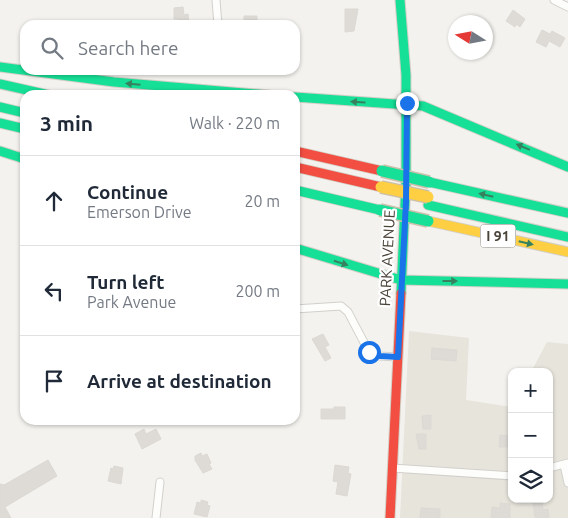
<!DOCTYPE html>
<html lang="en">
<head>
<meta charset="utf-8">
<style>
  body { margin:0; font-family:Ubuntu,sans-serif; background:#f6f6f7; color:#1f2937 }
  .controls { position:absolute; right:15px; bottom:15px; display:grid; overflow:hidden; border-radius:10px; box-shadow:0 1px 4px #0004 }
  .controls button { width:45px; height:45px; display:grid; place-items:center; padding:0; border:0; border-bottom:1px solid #e0e1e3; background:#fff; color:#1f2937; font:25px sans-serif }
  .compass { position:absolute; left:448px; top:15px; width:45px; height:45px; border-radius:50%; background:#fff; box-shadow:0 1px 4px #0004; rotate:281deg }
  .stop { position:absolute; width:15px; height:15px; margin:-11px; border:4px solid #1a73e8; border-radius:50%; background:#fff }
  .stop.end { background:#1a73e8; border-color:#fff; box-shadow:0 1px 5px #0008 }
  .list { margin:0; padding:0; list-style:none }
  h2 { display:flex; justify-content:space-between; align-items:center; height:65px; margin:0; padding:0 20px; font-size:21px }
  h2 small { font-size:16px; font-weight:400; color:#747a83 }
  .list li { display:grid; grid-template-columns:32px 1fr auto; gap:15px; align-items:center; box-sizing:border-box; height:90px; padding:0 20px; border-top:1px solid #e0e1e3 }
  .list b { display:block; font-size:19px; white-space:nowrap }
  .list p { margin:0; font-size:16px; white-space:nowrap; color:#747a83 }
  .list em { font-size:16px; font-style:normal; color:#747a83 }
  .icon { flex:none; width:28px; height:28px; fill:none; stroke:currentColor; stroke-width:2; stroke-linecap:round; stroke-linejoin:round }
  .map { position:relative; flex:none; width:568px; height:518px; overflow:hidden }
  .search { position:absolute; background:#fff; box-shadow:0 1px 4px #0004; left:20px; top:20px; width:280px; height:55px; display:flex; align-items:center; gap:12px; box-sizing:border-box; padding:0 18px; border-radius:15px; color:#747a83; font-size:19px }
  .panel { position:absolute; background:#fff; box-shadow:0 1px 4px #0004; left:20px; top:90px; width:280px; height:335px; border-radius:15px }
  .map>svg:first-child { display:block }
  .residential { fill:#e7e4dc }
  .building { fill:#dedbd6; stroke:#dcd9d4 }
  .lines { fill:none; stroke-linecap:round; stroke-linejoin:round }
  .street-casing { stroke:#d2d0cb; stroke-width:9 }
  .fast-casing { stroke:#d3cfc5; stroke-width:11 }
  .slow-casing { stroke:#d3cfc5; stroke-width:11 }
  .jam-casing { stroke:#d3cfc5; stroke-width:11 }
  .street { stroke:#fdfdfc; stroke-width:7 }
  .fast { stroke:#16e098; stroke-width:9 }
  .slow { stroke:#ffcf43; stroke-width:9 }
  .jam { stroke:#f24e42; stroke-width:9 }
  .fast-bridge-casing { stroke:#ccbfa9; stroke-width:14; stroke-linecap:butt }
  .slow-bridge-casing { stroke:#ccbfa9; stroke-width:14; stroke-linecap:butt }
  .fast-bridge { stroke:#16e098; stroke-width:11 }
  .slow-bridge { stroke:#ffcf43; stroke-width:11 }
  .oneway { fill:#36825f }
  .route { stroke:#1a73e8; stroke-width:6 }
  .labels { text-anchor:middle; dominant-baseline:central; stroke-width:4.5; stroke-linejoin:round; paint-order:stroke }
  .shield { fill:#fff; stroke:#817c74; stroke-width:1 }
  .shield-label { font-size:14px; font-weight:bold; fill:#4b4439 }
  .street-label { font-size:15px; fill:#4b4439; stroke:#fff }
</style>
</head>
<body>
<div class="map">
<svg width="568" height="518" viewBox="0 0 568 518">
  <rect width="100%" height="100%" fill="#f4f2ee"/>
  <!-- residential -->
  <polygon class="residential" points="409,331 469,338 466,400 512,407 512,499 549,499 549,372 531,372 547,342 568,344 568,518 400,518"/>
  <!-- building -->
  <g class="building">
    <polygon points="183,7 184,15 188,14 189,25 178,25 178,19 174,19 174,8"/>
    <polygon points="345,9 358,9 354,31 345,32"/>
    <polygon points="513,10 525,19 520,27 516,24 515,27 506,21"/>
    <polygon points="244,16 257,16 257,25 246,25 244,23"/>
    <polygon points="542,30 550,34 552,31 565,38 560,47 549,41 546,47 536,42"/>
    <polygon points="323,334 329,345 325,347 331,358 325,361 312,339"/>
    <polygon points="432,348 457,350 456,361 431,359"/>
    <polygon points="334,407 345,407 345,419 321,419 321,409 334,409"/>
    <polygon points="431,415 431,429 423,429 422,416"/>
    <polygon points="144,429 146,434 156,429 161,439 142,449 135,434"/>
    <polygon points="416,434 426,434 426,449 419,449"/>
    <polygon points="500,435 512,436 512,447 499,447"/>
    <polygon points="201,453 202,456 207,454 211,463 209,464 212,469 203,473 195,460 195,456"/>
    <polygon points="48,460 57,476 5,507 11,518 0,518 0,484 4,485"/>
    <polygon points="335,465 349,467 348,473 351,474 347,496 336,494 338,482 333,481"/>
    <polygon points="114,466 123,468 121,484 108,481 111,468 113,469"/>
    <polygon points="201,500 208,502 207,505 210,506 207,517 194,514 197,502 201,503"/>
    <polygon points="542,501 543,510 548,509 549,518 535,517 533,502"/>
    <polygon points="500,503 510,504 510,518 491,518 492,507 500,508"/>
    <polygon points="421,508 440,509 440,518 420,518"/>
  </g>
  <g class="lines">
    <!-- street casing -->
    <g class="street-casing">
      <g id="street">
        <polyline points="216,0 218,25"/>
        <polyline points="554,0 568,7"/>
        <polyline points="295,309 341,306 348,312 369,352 380,356 397,357"/>
        <polyline points="564,465 568,483"/>
        <polyline points="392,468 512,476"/>
        <polyline points="549,468 568,463"/>
        <polyline points="156,518 160,482"/>
      </g>
    </g>
    <!-- fast casing -->
    <g class="fast-casing">
      <g id="fast">
        <polyline points="400,0 406,75 406,181 401,293"/>
        <polyline points="0,67 114,82 269,95"/>
        <polyline points="0,84 49,95"/>
        <polyline points="295,97 423,106 568,167"/>
        <polyline points="0,107 25,113"/>
        <polyline points="0,123 25,129"/>
        <polyline points="0,151 25,159"/>
        <polyline points="429,182 568,213"/>
        <polyline points="295,190 380,210"/>
        <polyline points="428,205 568,237"/>
        <polyline points="295,248 401,280 568,284"/>
      </g>
    </g>
    <!-- slow casing -->
    <g class="slow-casing">
      <polyline id="slow" points="428,221 568,252"/>
    </g>
    <!-- jam casing -->
    <g class="jam-casing">
      <g id="jam">
        <polyline points="295,151 382,171"/>
        <polyline points="295,167 381,187"/>
        <polyline points="390,518 401,293"/>
      </g>
    </g>
    <!-- street -->
    <use href="#street" class="street"/>
    <!-- fast -->
    <use href="#fast" class="fast"/>
    <!-- slow -->
    <use href="#slow" class="slow"/>
    <!-- jam -->
    <use href="#jam" class="jam"/>
    <!-- fast-bridge casing -->
    <g class="fast-bridge-casing">
      <g id="fast-bridge">
        <polyline points="382,171 429,182"/>
        <polyline points="380,210 428,221"/>
      </g>
    </g>
    <!-- slow-bridge casing -->
    <g class="slow-bridge-casing">
      <polyline id="slow-bridge" points="381,187 428,197"/>
    </g>
    <!-- fast-bridge -->
    <use href="#fast-bridge" class="fast-bridge"/>
    <!-- slow-bridge -->
    <use href="#slow-bridge" class="slow-bridge"/>
  </g>
  <!-- one-way arrows -->
  <defs><path id="oneway-solid" d="M-6-.8H1V-3.2L6.5 0L1 3.2V.8H-6Z" transform="scale(1.25)"/></defs>
  <g class="oneway">
    <use href="#oneway-solid" transform="translate(133 84) rotate(-175)"/>
    <use href="#oneway-solid" transform="translate(358 102) rotate(-177)"/>
    <use href="#oneway-solid" transform="translate(523 147) rotate(-157)"/>
    <use href="#oneway-solid" transform="translate(486 195) rotate(-167)"/>
    <use href="#oneway-solid" transform="translate(526 243) rotate(13)"/>
    <use href="#oneway-solid" transform="translate(341 263) rotate(18)"/>
    <use href="#oneway-solid" transform="translate(450 281)"/>
  </g>
  <g class="lines">
    <!-- route -->
    <polyline class="route" points="369,352 380,356 398,357 406,202 407,103"/>
  </g>
  <g class="labels">
    <!-- shield labels -->
    <rect class="shield" x="480.5" y="224.5" width="35" height="23" rx="4"/>
    <g class="shield-label">
      <text x="498" y="236">I 91</text>
    </g>
    <!-- street labels -->
    <g class="street-label">
      <text transform="translate(387 258) rotate(-87)">PARK AVENUE</text>
    </g>
  </g>
</svg>
<div class="controls">
<button>+</button>
<button>−</button>
<button><svg class="icon" aria-label="layers" viewBox="0 0 24 24"><path d="M12 4l9 5-9 5-9-5zM3 14l9 5 9-5"/></svg></button>
</div>
<svg class="compass" viewBox="-18 -18 36 36"><path d="M0-13l5 13h-10z" fill="#e53935"/><path d="M0 13l5-13h-10z" fill="#747a83"/></svg>
<div class="stop" style="left:369px;top:352px"></div>
<div class="stop end" style="left:407px;top:103px"></div>
<div class="search"><svg class="icon" aria-label="search" viewBox="0 0 24 24"><circle cx="10" cy="10" r="6"/><path d="M15 15l6 6"/></svg>Search here</div>
<section class="panel">
<h2>3 min<small>Walk · 220 m</small></h2>
<ul class="list">
<li><svg class="icon" aria-label="ahead" viewBox="0 0 24 24"><path d="M12 20V5M6 11l6-6 6 6"/></svg><div><b>Continue</b><p>Emerson Drive</p></div><em>20 m</em></li>
<li><svg class="icon" aria-label="left" viewBox="0 0 24 24"><path d="M17 20v-9H6M10 6l-5 5 5 5"/></svg><div><b>Turn left</b><p>Park Avenue</p></div><em>200 m</em></li>
<li><svg class="icon" aria-label="arrive" viewBox="0 0 24 24"><path d="M6 21V4h12l-3 4 3 4H6"/></svg><div><b>Arrive at destination</b></div></li>
</ul>
</section>
</div>
</body>
</html>
